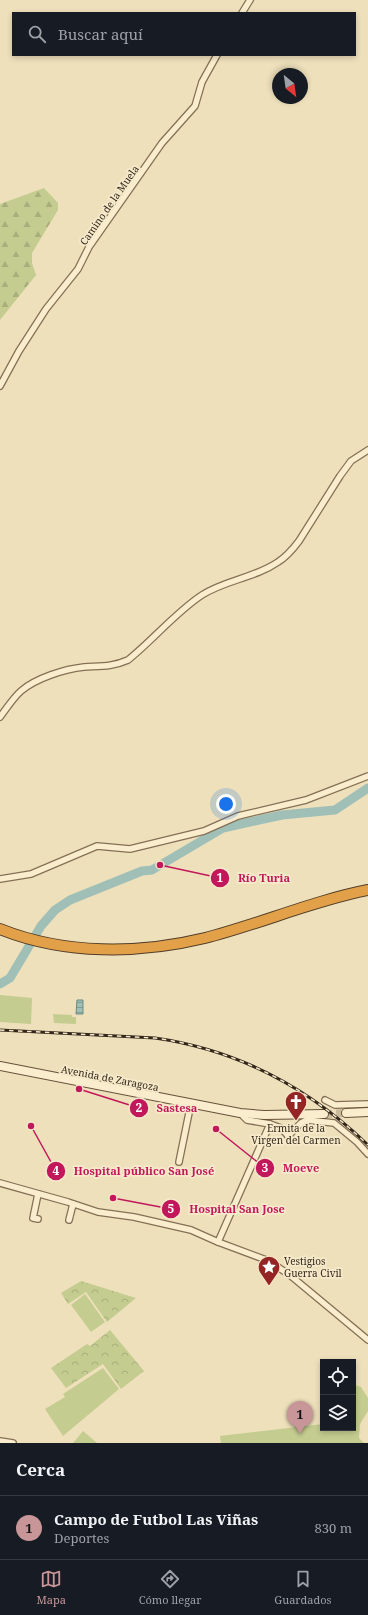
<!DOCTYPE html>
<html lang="es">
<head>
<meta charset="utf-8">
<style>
  body { margin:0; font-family:"Noto Serif",serif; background:#242831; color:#f1f3f6 }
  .controls { position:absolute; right:12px; bottom:12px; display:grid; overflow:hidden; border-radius:0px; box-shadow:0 2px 6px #0003 }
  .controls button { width:36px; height:36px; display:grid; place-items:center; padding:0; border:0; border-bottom:1px solid #363941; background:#171b24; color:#f1f3f6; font:20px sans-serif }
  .compass { position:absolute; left:272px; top:68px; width:36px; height:36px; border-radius:50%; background:#171b24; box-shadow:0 2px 6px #0003; rotate:151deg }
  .you { position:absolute; left:226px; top:804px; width:14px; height:14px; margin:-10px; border:3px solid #fff; border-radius:50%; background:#1a73e8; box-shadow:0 0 0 6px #1a73e833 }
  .badge { display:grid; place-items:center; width:26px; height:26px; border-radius:50%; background:#c89698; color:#111; font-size:13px; font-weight:700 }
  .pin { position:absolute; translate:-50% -33px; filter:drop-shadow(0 1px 2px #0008) }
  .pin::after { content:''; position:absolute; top:21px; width:14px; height:12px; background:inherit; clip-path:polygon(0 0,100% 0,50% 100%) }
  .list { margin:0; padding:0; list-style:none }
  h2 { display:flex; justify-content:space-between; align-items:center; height:52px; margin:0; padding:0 16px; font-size:17px }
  h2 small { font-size:13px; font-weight:400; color:#9ea1a6 }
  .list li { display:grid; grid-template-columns:26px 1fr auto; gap:12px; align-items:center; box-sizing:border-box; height:64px; padding:0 16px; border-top:1px solid #363941 }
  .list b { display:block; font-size:15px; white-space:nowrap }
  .list p { margin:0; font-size:13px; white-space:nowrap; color:#9ea1a6 }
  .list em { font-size:13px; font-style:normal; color:#9ea1a6 }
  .icon { flex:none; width:22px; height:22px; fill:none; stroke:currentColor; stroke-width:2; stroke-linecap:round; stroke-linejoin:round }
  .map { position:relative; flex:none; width:368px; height:1443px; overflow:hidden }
  .search { position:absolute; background:#171b24; box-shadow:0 2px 6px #0003; left:12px; right:12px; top:12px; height:44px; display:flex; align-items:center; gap:10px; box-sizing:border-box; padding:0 14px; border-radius:0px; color:#9ea1a6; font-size:15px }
  .sheet { height:116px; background:#171b24 }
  nav { display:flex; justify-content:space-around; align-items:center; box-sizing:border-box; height:56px; border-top:1px solid #363941; background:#171b24; font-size:11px; color:#9ea1a6 }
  nav a { display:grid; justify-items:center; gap:2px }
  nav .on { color:#c89698 }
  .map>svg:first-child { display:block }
  .forest { fill:url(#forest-firs) }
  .park { fill:url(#park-crowns) }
  .pitch { fill:#c4cc90 }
  .water { fill:url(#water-rules); stroke:#678c84 }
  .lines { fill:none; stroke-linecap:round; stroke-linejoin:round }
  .river { stroke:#a0bfb6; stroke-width:9 }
  .secondary-tunnel { stroke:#c9bb9b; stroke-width:8; stroke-dasharray:8 4; stroke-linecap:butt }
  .street-casing { stroke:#857055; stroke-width:8 }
  .secondary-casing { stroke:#675139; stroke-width:10 }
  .highway-casing { stroke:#523e2a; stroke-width:12 }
  .street { stroke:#f9edce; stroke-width:5.5 }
  .secondary { stroke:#f9edce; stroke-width:8 }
  .highway { stroke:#e2a148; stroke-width:10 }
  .rail-casing { stroke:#34271a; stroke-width:3 }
  .rail { stroke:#f6eacb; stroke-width:1.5; stroke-dasharray:4.5; stroke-linecap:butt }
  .labels { text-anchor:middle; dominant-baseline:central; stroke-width:3.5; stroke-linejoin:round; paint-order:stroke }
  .street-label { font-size:10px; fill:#34271a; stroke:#f6eacb }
  .poi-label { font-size:10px; fill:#34271a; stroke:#f6eacb }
  .leader { fill:none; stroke:#c2185b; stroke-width:1.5 }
  .callout-dot { fill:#c2185b; stroke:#f6eacb; stroke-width:1.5 }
  .mark-label { font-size:12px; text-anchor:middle; font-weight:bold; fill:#fff }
  .callout-label { font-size:11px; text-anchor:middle; font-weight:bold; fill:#c2185b; stroke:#f6eacb; stroke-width:3.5; stroke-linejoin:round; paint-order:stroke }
</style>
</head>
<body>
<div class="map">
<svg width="368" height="1443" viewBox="0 0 368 1443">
  <defs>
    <pattern id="forest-firs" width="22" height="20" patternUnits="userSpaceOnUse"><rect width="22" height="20" fill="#c4cc90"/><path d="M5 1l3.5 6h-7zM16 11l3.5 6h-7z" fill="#a9af7c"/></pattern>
    <pattern id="park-crowns" width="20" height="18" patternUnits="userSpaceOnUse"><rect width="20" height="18" fill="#c4cc90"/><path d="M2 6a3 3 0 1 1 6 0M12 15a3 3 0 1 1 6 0" fill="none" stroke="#a9af7c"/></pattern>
    <pattern id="water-rules" width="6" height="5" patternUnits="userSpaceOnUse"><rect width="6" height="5" fill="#a0bfb6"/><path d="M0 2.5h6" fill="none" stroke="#839b93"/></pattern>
  </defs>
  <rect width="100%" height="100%" fill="#eee0bb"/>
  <!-- forest -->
  <polygon class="forest" points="44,188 58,203 58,210 32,253 32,263 36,275 0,320 0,204"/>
  <!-- park -->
  <g class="park">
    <polygon points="81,1281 136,1298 107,1322 86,1292 68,1304 61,1293"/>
    <polygon points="110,1330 144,1371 121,1389 103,1364 66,1388 51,1368 87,1344 90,1346"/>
  </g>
  <!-- pitch -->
  <g class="pitch">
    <polygon points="0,995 32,998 31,1024 0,1022"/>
    <polygon points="53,1014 72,1015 72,1017 76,1017 76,1024 54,1023"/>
    <polygon points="85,1294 105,1322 91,1332 71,1305"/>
    <polygon points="103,1368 119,1389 63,1436 45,1409 65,1397 63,1394"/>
    <polygon points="353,1384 361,1387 368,1398 368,1411 360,1424 359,1438 364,1443 221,1443 220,1436 323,1424 323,1428 353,1428"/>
    <polygon points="83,1431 97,1443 73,1443"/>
  </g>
  <!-- water -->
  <polygon class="water" points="77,1000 83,1000 83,1014 76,1014"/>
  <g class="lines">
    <!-- river -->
    <polyline class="river" points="0,984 10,978 41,926 55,910 70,900 142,871 152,870 223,828 282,815 335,810 368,788"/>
    <!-- secondary-tunnel -->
    <polyline class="secondary-tunnel" points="324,1114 346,1113"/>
    <!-- street casing -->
    <g class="street-casing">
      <g id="street">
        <polyline points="242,13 250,0"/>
        <polyline points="0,386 19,351 46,309 78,269 89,247 162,143 195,106 202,82 217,55"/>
        <path d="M0,717C7,708 13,698 21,691C36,678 65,669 84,667C101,666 112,667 128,660C153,640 176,612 202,595C225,580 255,578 278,562C286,557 293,549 299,541L340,476L351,461L368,450"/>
        <polyline points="0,879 31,874 97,846 130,849 204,831 238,816 306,800 368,776"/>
        <polyline points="325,1100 335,1105 368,1104"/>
        <polyline points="270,1124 281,1128 291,1139"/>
        <polyline points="288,1136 301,1123 307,1120 334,1123 357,1142 368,1154"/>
        <polyline points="179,1162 191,1103"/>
        <polyline points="0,1183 68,1202 98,1212 134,1217 191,1230 218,1242 269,1261 291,1276 368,1340"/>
        <polyline points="38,1219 33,1218 38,1194"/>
        <polyline points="69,1220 73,1204"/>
        <polyline points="218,1242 270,1124 247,1120 240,1113"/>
        <polyline points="0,1441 13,1443"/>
      </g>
    </g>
    <!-- secondary casing -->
    <g class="secondary-casing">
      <g id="secondary">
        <polyline points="0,1066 240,1113 264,1115 324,1114"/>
        <polyline points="346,1113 368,1112"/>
      </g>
    </g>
    <!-- highway casing -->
    <g class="highway-casing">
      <path id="highway" d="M0,929C65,955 139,954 205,938C260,924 312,901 368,890"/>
    </g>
    <!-- street -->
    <use href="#street" class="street"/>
    <!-- secondary -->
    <use href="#secondary" class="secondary"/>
    <!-- highway -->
    <use href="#highway" class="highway"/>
    <!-- rail casing -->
    <g class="rail-casing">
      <path id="rail" d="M0,1030L155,1038C238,1050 309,1088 368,1145"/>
    </g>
    <!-- rail -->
    <use href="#rail" class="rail"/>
  </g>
  <!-- icons -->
  <defs>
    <g id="church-pin" transform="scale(1.15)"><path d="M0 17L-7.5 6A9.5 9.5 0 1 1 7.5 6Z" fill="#952524" stroke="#f6eacb"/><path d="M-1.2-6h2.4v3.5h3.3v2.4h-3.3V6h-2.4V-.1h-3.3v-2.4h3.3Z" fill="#fff"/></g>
    <g id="sight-pin" transform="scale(1.15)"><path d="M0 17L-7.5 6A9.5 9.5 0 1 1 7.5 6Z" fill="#952524" stroke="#f6eacb"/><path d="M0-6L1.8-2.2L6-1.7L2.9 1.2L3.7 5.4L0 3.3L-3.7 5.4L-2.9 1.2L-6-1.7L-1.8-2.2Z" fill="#fff"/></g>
  </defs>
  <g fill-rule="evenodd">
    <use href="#church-pin" x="296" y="1102"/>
    <use href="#sight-pin" x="269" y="1267"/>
  </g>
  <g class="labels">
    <!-- street labels -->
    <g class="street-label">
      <text transform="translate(109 205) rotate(-55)">Camino de la Muela</text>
      <text transform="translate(110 1078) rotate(11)">Avenida de Zaragoza</text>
    </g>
    <!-- poi labels -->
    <g class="poi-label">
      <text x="296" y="1128">Ermita de la<tspan x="296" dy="12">Virgen del Carmen</tspan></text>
      <text x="284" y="1261" text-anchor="start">Vestigios<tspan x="284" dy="12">Guerra Civil</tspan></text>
    </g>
  </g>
  <!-- callouts -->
  <path class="leader" d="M160 865L220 878M79 1089L139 1108M216 1129L265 1168M31 1126L56 1171M113 1198L171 1209"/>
  <g class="callout-dot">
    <circle cx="160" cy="865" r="4"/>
    <circle cx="79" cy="1089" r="4"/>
    <circle cx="216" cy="1129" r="4"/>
    <circle cx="31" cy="1126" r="4"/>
    <circle cx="113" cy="1198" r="4"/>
    <circle cx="220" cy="878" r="10"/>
    <circle cx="139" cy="1108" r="10"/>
    <circle cx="265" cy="1168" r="10"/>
    <circle cx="56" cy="1171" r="10"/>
    <circle cx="171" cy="1209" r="10"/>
  </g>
  <g class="mark-label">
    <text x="220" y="882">1</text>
    <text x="139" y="1112">2</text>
    <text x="265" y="1172">3</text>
    <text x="56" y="1175">4</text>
    <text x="171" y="1213">5</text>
  </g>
  <g class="callout-label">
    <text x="264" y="882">Río Turia</text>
    <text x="177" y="1112">Sastesa</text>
    <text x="301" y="1172">Moeve</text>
    <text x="144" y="1175">Hospital público San José</text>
    <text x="237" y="1213">Hospital San Jose</text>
  </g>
</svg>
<div class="controls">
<button><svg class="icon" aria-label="locate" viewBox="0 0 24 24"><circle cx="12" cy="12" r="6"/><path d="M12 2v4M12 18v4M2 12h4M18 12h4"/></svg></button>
<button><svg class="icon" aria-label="layers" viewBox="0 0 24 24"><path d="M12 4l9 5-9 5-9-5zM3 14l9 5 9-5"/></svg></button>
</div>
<svg class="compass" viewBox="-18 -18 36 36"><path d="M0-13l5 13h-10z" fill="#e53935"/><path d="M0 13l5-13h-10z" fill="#9ea1a6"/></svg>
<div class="you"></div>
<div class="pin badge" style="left:300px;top:1434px">1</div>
<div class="search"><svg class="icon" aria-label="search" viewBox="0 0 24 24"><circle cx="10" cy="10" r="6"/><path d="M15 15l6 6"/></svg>Buscar aquí</div>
</div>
<section class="sheet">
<h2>Cerca<small></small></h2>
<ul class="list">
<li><span class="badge">1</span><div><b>Campo de Futbol Las Viñas</b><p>Deportes</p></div><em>830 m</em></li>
</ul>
</section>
<nav>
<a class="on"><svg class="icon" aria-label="map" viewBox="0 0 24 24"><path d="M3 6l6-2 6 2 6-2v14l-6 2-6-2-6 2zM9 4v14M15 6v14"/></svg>Mapa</a>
<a><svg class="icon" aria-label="directions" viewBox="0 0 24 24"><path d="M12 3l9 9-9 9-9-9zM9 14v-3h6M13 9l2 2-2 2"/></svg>Cómo llegar</a>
<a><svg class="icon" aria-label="saved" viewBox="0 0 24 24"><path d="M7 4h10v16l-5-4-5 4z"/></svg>Guardados</a>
</nav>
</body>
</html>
